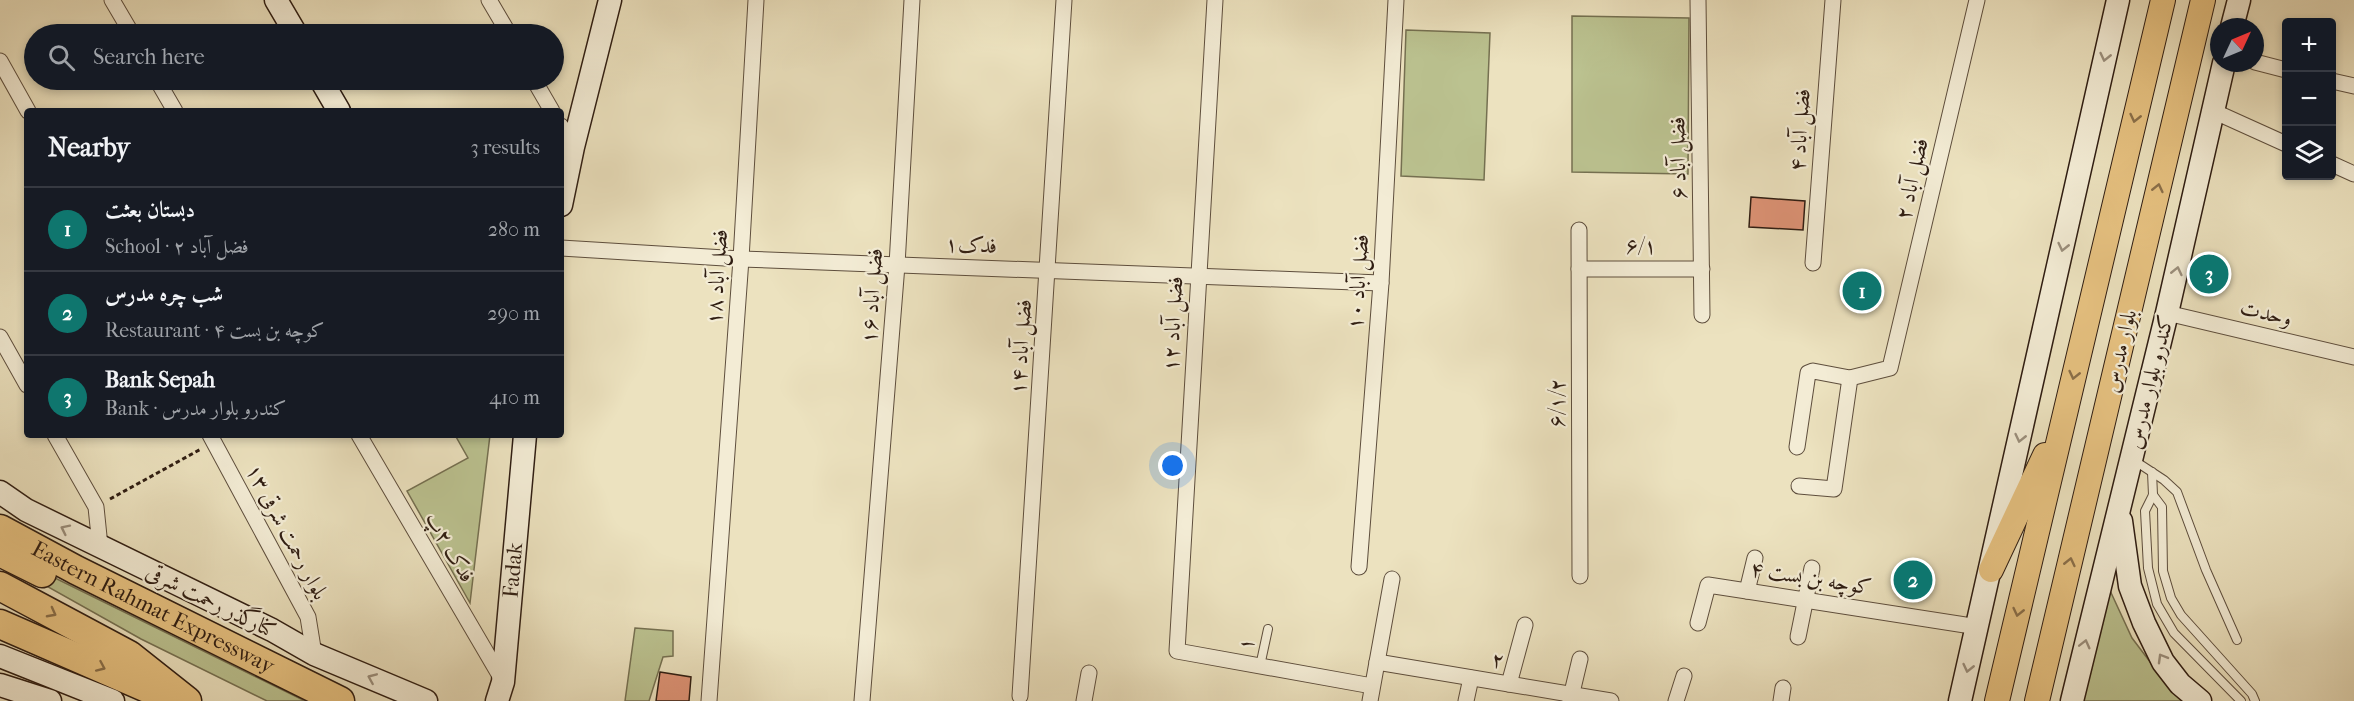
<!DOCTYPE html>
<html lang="en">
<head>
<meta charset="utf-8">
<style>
  body { margin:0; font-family:"IM FELL French Canon",Amiri,serif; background:#242831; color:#f1f3f6 }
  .controls { position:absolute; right:18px; top:18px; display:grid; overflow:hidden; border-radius:6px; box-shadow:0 3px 9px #0003 }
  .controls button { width:54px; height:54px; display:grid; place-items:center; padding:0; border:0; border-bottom:2px solid #363941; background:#171b24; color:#f1f3f6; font:30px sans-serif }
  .compass { position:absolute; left:2210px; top:18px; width:54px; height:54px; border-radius:50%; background:#171b24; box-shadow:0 3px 9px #0003; rotate:46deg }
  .you { position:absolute; left:1173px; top:466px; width:21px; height:21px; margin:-15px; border:4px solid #fff; border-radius:50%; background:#1a73e8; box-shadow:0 0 0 9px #1a73e833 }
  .badge { display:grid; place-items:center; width:39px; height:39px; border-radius:50%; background:#0f766e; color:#fff; font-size:20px; font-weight:700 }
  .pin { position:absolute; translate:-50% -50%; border:3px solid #fff; box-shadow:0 2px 6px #0006 }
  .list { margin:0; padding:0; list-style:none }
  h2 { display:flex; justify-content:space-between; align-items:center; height:78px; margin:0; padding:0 24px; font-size:26px }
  h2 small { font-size:20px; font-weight:400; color:#9ea1a6 }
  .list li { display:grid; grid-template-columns:39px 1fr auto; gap:18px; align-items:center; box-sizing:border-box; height:84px; padding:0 24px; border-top:2px solid #363941 }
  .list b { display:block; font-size:22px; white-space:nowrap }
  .list p { margin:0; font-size:20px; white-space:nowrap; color:#9ea1a6 }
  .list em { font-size:20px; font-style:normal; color:#9ea1a6 }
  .icon { flex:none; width:33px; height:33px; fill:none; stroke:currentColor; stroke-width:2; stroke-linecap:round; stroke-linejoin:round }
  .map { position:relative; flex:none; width:2354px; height:701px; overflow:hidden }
  .search { position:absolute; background:#171b24; box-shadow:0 3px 9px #0003; left:24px; top:24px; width:540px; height:66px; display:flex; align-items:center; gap:15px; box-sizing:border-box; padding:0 21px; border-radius:33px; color:#9ea1a6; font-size:22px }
  .panel { position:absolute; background:#171b24; box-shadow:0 3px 9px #0003; left:24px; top:108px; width:540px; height:330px; border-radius:6px }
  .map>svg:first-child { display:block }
  .green { fill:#bbc290; stroke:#757051; stroke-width:1.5 }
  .building { fill:#de9376; stroke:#2f1d12; stroke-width:1.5 }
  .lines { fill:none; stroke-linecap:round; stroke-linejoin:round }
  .lane-casing { stroke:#5e4e3d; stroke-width:10 }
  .street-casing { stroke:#5e4e3d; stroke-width:17 }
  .secondary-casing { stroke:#2f1d12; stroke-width:25 }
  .primary-casing { stroke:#2f1d12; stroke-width:26 }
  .highway-casing { stroke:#2f1d12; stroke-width:31 }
  .path { stroke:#2f1d12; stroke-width:3; stroke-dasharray:4.5 3; stroke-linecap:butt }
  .lane { stroke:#f3ecd5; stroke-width:8 }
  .street { stroke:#f3ecd5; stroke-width:15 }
  .secondary { stroke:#f3ecd5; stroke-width:22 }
  .primary { stroke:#e6c180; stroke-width:24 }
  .highway { stroke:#e6c180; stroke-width:28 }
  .oneway { stroke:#9b8f7d }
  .oneway2 { stroke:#8a6f49 }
  .labels { text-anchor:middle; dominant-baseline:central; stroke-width:4.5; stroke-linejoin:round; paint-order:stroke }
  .street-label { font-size:22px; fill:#2f1d12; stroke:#f3ecd5 }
</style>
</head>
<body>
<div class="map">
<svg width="2354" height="701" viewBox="0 0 2354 701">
  <rect width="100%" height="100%" fill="#ece2bf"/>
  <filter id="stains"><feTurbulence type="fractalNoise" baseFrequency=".00333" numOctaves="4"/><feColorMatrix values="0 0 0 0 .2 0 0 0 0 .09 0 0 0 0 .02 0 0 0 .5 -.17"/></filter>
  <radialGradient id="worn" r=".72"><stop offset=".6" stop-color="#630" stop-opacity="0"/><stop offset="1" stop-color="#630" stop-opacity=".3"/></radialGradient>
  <!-- green -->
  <g class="green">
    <polygon points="1572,16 1689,18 1688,174 1572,172"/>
    <polygon points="1406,30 1490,33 1484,180 1401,176"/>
    <polygon points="455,435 490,435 470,603 407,491 468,458"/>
    <polygon points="0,560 55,578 305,701 267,701 141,639"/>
    <polygon points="2107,584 2132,638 2157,671 2189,701 2078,701"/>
    <polygon points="635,628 673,631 673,656 663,657 649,701 625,701"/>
  </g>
  <!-- building -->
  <g class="building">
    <polygon points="1751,197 1805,201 1803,230 1749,227"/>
    <polygon points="660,672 691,677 689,701 656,701"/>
  </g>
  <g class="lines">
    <!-- lane casing -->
    <g class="lane-casing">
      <g id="lane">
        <polyline points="2135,461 2164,480 2177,492 2206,570 2237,640"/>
        <polyline points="2152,472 2153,495 2145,511 2148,568 2157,604 2174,633 2241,701"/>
        <polyline points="2153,495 2162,507 2163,571 2171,598 2181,615 2252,694 2255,701"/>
        <polyline points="1260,666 1268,629"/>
      </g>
    </g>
    <!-- street casing -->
    <g class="street-casing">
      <g id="street">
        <polyline points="112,0 132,34"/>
        <polyline points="489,0 509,34"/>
        <polyline points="1215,0 1177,651 1372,686"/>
        <polyline points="1698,0 1702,315"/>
        <polyline points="0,61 28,111"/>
        <polyline points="2255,62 2286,70"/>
        <polyline points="157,80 175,111"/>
        <polyline points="534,80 552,111"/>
        <polyline points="2332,81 2354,86"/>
        <polyline points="2213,111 2286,144"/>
        <polyline points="561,126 573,147"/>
        <polyline points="2332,164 2354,174"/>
        <polyline points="1579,230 1580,576"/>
        <polyline points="561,248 741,259 1381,283"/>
        <polyline points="1813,263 1833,0"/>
        <polyline points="1579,269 1702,269"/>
        <polyline points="2167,313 2354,357"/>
        <polyline points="0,337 27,385"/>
        <polyline points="55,435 96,507 100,546"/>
        <polyline points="210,435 308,617 314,654"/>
        <polyline points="359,435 503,681"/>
        <polyline points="1797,447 1808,373 1813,371 1850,378 1890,368 1977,0"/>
        <polyline points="1799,486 1834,489 1850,378"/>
        <polyline points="1359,567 1381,283 1396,0"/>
        <polyline points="1747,591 1755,558"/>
        <polyline points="1698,623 1708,585 1978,627"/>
        <polyline points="1798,637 1812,568"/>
        <polyline points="1377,662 1611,701"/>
        <polyline points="1509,684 1525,625"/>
        <polyline points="1020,696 1064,0"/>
        <polyline points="709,701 741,259 756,0"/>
        <polyline points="862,701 897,265 912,0"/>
        <polyline points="1084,701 1089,673"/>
        <polyline points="1370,701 1392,579"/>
        <polyline points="1466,701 1471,678"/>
        <polyline points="1570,701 1580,659"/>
        <polyline points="1676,701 1684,676"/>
        <polyline points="1781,701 1783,688"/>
      </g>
    </g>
    <!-- secondary casing -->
    <g class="secondary-casing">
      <g id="secondary">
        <polyline points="276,0 296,34"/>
        <polyline points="2232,27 2239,0"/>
        <polyline points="321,80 339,111"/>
        <polyline points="561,205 573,147 610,0"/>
        <polyline points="0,492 26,510 272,630 314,654 426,701"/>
        <polyline points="2121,521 2130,586 2144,623 2163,662 2180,684 2200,701"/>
        <polyline points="0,656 113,701"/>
        <polyline points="0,685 50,701"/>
        <path id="s1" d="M497,701L503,682L525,435"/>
        <polyline points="1960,701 2118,0"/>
        <polyline points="2072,701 2167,313 2224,63"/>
      </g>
    </g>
    <!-- primary casing -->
    <g class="primary-casing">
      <g id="primary">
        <polyline points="1991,570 2045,455"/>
        <polyline points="1997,701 2163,0"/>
        <polyline points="2037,701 2203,0"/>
      </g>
    </g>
    <!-- highway casing -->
    <g class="highway-casing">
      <g id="highway">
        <path id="s2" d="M0,529L76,570L340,701"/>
        <polyline points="0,552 42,573"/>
        <polyline points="0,586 129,655 187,701"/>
        <polyline points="0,624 163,695"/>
      </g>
    </g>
    <!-- path -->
    <polyline class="path" points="110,499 201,449"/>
    <!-- lane -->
    <use href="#lane" class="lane"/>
    <!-- street -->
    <use href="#street" class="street"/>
    <!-- secondary -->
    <use href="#secondary" class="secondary"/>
    <!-- primary -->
    <use href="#primary" class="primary"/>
    <!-- highway -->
    <use href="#highway" class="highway"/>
  </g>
  <!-- one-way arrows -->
  <defs><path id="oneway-chevron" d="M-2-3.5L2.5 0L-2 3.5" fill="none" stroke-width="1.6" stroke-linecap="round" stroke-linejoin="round" transform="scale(1.5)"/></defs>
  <g class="oneway">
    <use href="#oneway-chevron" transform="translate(2105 57) rotate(103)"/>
    <use href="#oneway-chevron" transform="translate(2063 247) rotate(103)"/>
    <use href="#oneway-chevron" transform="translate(2177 271) rotate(-77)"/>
    <use href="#oneway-chevron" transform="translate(2020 438) rotate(103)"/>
    <use href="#oneway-chevron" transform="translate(65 529) rotate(-154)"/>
    <use href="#oneway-chevron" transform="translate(2085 644) rotate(-76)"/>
    <use href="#oneway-chevron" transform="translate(2162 658) rotate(-120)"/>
    <use href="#oneway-chevron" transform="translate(1968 668) rotate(103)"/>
    <use href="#oneway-chevron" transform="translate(372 678) rotate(-157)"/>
  </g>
  <g class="oneway2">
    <use href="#oneway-chevron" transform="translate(2135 118) rotate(103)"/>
    <use href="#oneway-chevron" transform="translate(2158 188) rotate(-77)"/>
    <use href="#oneway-chevron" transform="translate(2074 375) rotate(103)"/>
    <use href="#oneway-chevron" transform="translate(2070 562) rotate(-77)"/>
    <use href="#oneway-chevron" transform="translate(2018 612) rotate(103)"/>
    <use href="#oneway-chevron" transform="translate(52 613) rotate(28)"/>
    <use href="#oneway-chevron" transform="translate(101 667) rotate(24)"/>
  </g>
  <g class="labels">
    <!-- street labels -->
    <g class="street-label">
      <text transform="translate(1800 130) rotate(-86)">فضل آباد ۴</text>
      <text transform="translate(1678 158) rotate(-91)">فضل آباد ۶</text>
      <text transform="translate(1912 179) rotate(-77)">فضل آباد ۲</text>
      <text transform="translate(971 245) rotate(2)">فدک۱</text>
      <text x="1641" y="246">۶/۱</text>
      <text transform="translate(717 277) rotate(-86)">فضل آباد ۱۸</text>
      <text transform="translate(1358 282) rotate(-86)">فضل آباد ۱۰</text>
      <text transform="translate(872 296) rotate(-86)">فضل آباد ۱۶</text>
      <text transform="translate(2266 313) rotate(13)">وحدت</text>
      <text transform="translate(1173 324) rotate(-87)">فضل آباد ۱۲</text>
      <text transform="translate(1021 347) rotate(-86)">فضل آباد ۱۴</text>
      <text transform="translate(2120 351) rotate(-77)">بلوار مدرس</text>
      <text transform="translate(2150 382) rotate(-76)">کندرو بلوار مدرس</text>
      <text transform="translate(1557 403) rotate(-90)">۶/۱/۲</text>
      <text transform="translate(287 532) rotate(62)">بلوار رحمت شرقی ۱۳</text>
      <text transform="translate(450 547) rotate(60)">فدک ۲پ</text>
      <text stroke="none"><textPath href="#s1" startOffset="132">Fadak</textPath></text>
      <text transform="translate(1811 578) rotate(9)">کوچه بن بست ۴</text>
      <text transform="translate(211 601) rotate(26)">کنارگذر رحمت شرقی</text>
      <text stroke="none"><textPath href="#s2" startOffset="172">Eastern Rahmat Expressway</textPath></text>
      <text transform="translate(1246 644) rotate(-78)">۱</text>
      <text transform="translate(1498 660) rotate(10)">۲</text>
    </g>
  </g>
  <rect width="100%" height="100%" filter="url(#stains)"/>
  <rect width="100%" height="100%" fill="url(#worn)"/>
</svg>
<div class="controls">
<button>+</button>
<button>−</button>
<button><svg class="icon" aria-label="layers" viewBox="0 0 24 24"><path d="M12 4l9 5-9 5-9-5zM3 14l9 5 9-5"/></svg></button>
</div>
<svg class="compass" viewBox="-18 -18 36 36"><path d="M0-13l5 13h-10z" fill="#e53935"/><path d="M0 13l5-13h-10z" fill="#9ea1a6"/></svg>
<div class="you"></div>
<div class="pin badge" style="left:1862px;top:291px">1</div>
<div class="pin badge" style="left:1913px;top:580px">2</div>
<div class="pin badge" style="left:2209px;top:274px">3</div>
<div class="search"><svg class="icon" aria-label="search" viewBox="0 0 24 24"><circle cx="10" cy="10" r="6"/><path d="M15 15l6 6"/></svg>Search here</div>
<section class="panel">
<h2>Nearby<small>3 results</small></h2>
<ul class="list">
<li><span class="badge">1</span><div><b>دبستان بعثت</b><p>School · فضل آباد ۲</p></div><em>280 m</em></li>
<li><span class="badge">2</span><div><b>شب چره مدرس</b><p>Restaurant · کوچه بن بست ۴</p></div><em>290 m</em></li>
<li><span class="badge">3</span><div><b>Bank Sepah</b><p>Bank · کندرو بلوار مدرس</p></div><em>410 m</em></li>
</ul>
</section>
</div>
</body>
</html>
